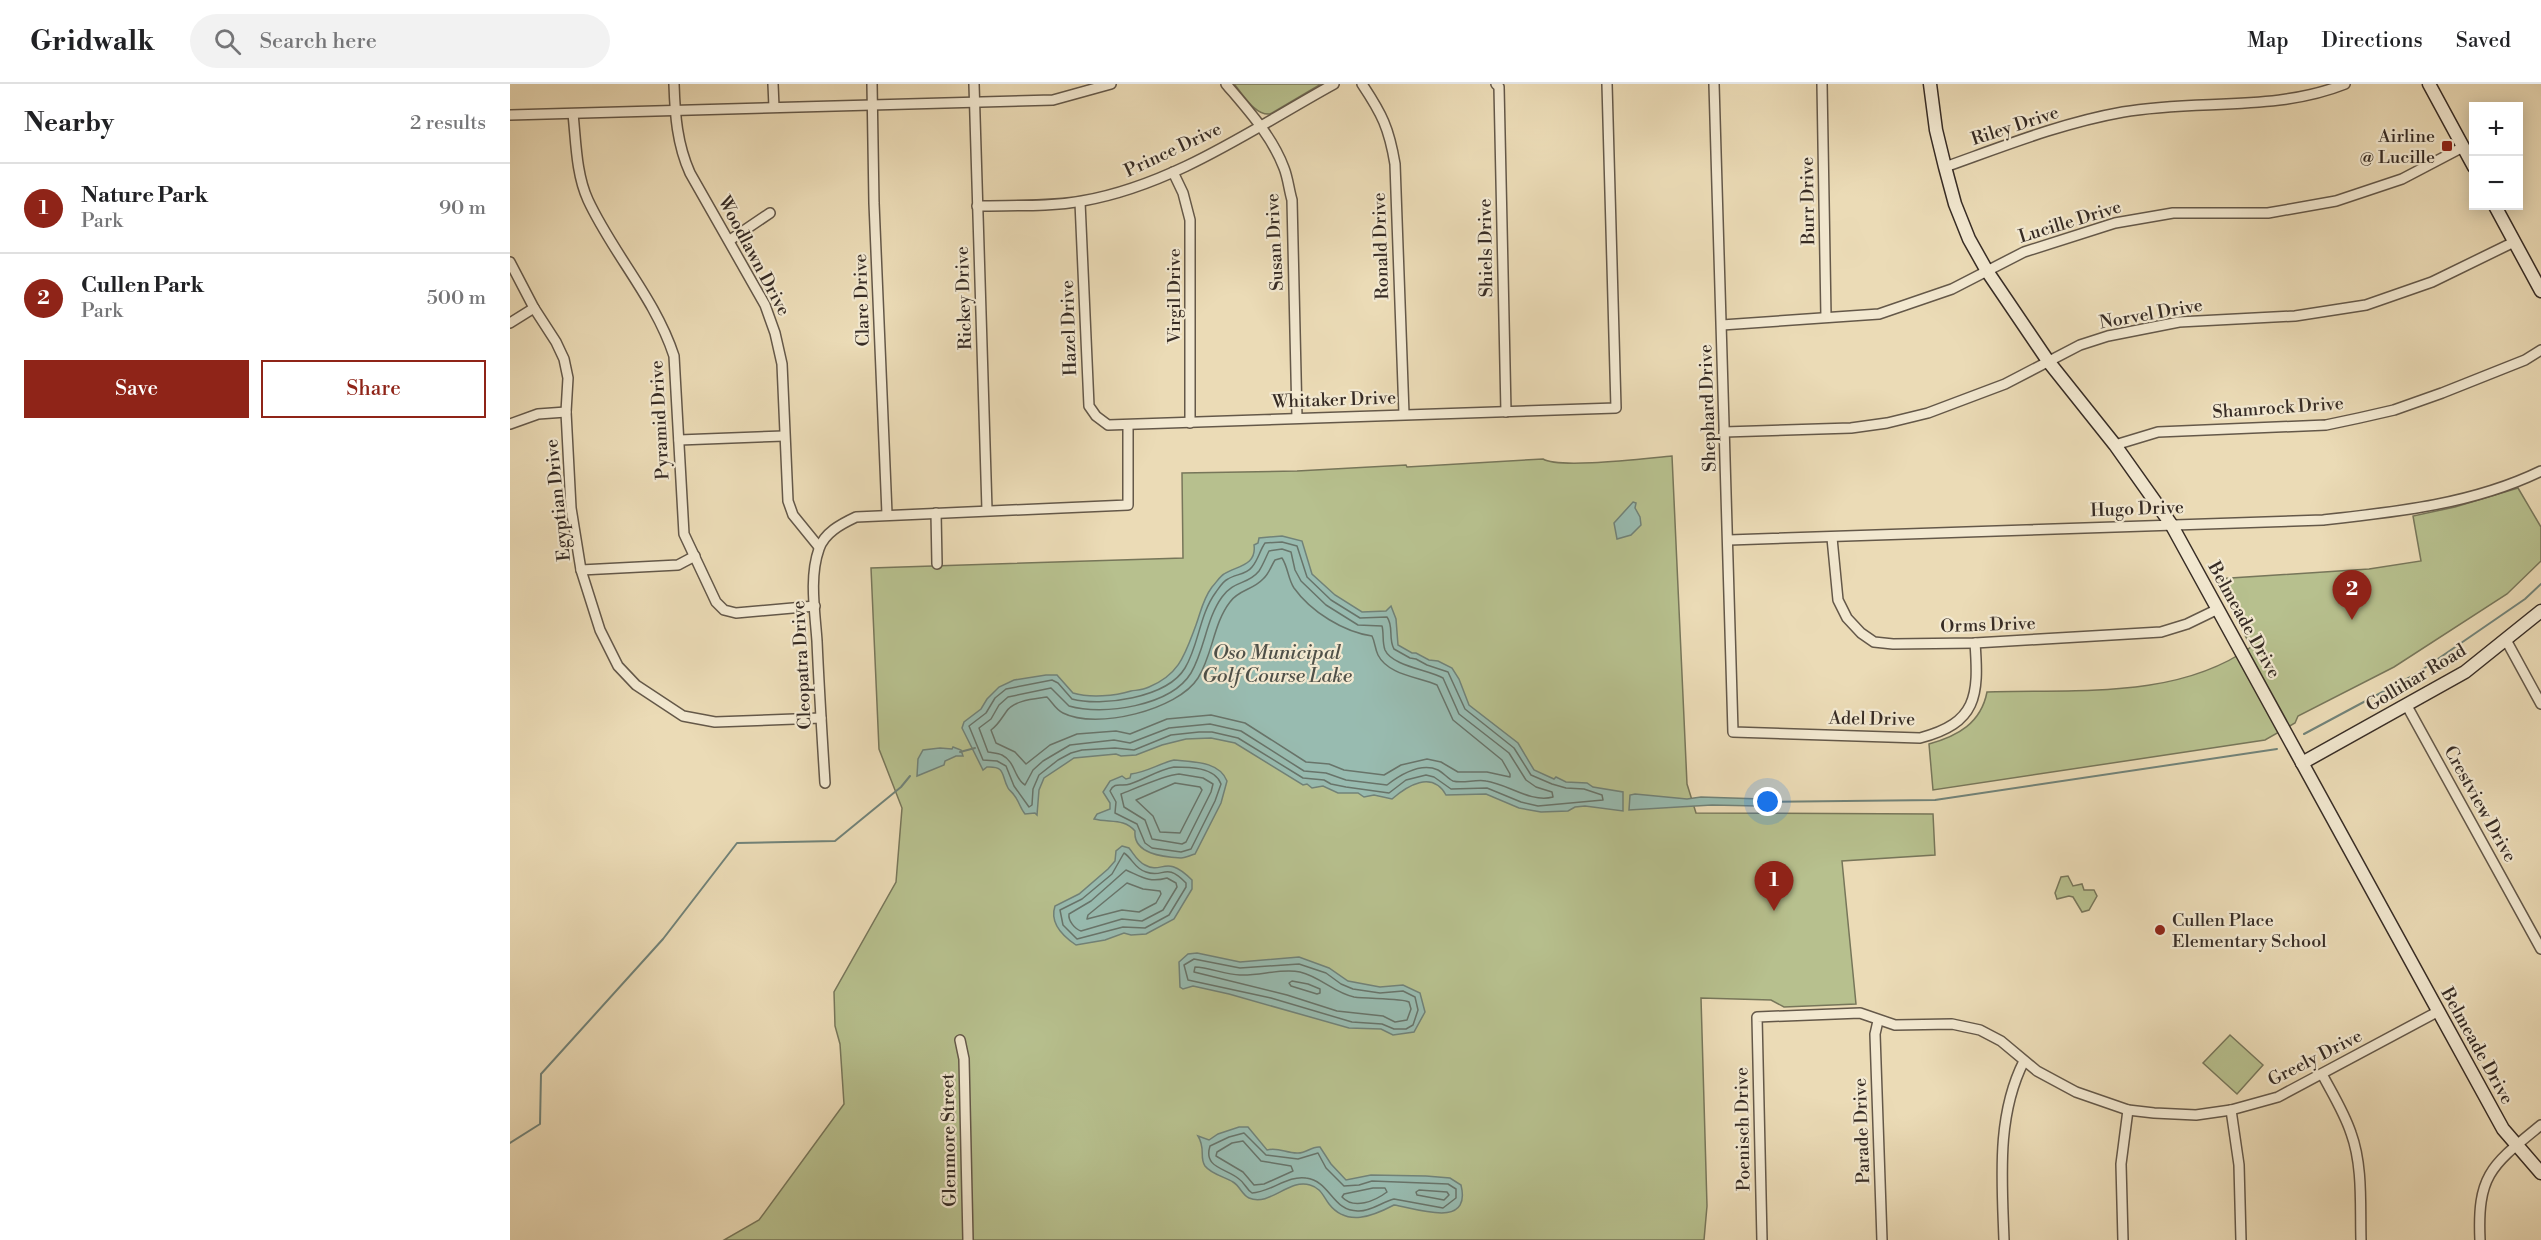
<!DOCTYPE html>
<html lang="en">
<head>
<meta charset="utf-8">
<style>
  body { margin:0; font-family:"Libre Bodoni",serif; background:#f2f2f2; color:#202124 }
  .controls { position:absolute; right:18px; top:18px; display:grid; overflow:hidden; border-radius:0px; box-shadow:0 3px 15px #0003 }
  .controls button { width:54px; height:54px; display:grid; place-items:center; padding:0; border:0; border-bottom:2px solid #e0e0e0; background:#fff; color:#202124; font:30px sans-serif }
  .you { position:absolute; left:1258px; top:718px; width:21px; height:21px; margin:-15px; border:4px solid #fff; border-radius:50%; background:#1a73e8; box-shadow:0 0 0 9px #1a73e833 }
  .badge { display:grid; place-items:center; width:39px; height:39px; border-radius:50%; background:#8f2418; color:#fff; font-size:20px; font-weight:700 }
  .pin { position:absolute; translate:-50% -50px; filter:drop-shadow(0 2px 3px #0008) }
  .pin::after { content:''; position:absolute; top:32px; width:21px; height:18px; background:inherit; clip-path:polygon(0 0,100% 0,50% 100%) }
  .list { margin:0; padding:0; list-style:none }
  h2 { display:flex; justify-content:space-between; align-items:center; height:78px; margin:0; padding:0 24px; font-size:26px }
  h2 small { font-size:20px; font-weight:400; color:#757577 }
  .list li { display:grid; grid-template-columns:39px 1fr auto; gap:18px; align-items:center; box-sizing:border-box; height:90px; padding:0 24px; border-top:2px solid #e0e0e0 }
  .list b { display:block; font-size:22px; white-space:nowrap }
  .list p { margin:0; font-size:20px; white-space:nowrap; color:#757577 }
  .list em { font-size:20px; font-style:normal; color:#757577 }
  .actions { display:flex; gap:12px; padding:18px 24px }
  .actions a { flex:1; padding:14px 0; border:2px solid #8f2418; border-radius:0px; text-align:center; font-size:21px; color:#8f2418 }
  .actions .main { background:#8f2418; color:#fff }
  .icon { flex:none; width:33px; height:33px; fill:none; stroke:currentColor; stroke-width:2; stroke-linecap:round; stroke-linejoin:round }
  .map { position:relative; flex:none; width:2031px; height:1156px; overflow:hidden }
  header { display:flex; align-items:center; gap:36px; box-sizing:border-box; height:84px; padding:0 30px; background:#fff; border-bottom:2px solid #e0e0e0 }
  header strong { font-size:28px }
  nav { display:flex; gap:33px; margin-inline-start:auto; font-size:21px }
  .search { width:420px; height:54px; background:#f2f2f2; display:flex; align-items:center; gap:15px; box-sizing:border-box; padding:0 21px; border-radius:33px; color:#757577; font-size:22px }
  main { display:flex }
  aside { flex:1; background:#fff }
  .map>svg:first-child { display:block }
  .green { fill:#b7c08e; stroke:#77765a; stroke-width:1.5 }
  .water { fill:#98bbb0; stroke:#718278; stroke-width:1.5 }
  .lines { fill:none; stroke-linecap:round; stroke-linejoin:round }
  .shore { stroke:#68746a; stroke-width:1.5 }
  .stream { stroke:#718278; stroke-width:2 }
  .street-casing { stroke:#645849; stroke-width:12 }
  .secondary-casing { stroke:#372c25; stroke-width:15 }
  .street { stroke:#f2e8d0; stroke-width:9 }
  .secondary { stroke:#f2e8d0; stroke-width:12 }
  .poi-dot { fill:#8f2418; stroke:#f2e8d0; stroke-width:2 }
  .labels { text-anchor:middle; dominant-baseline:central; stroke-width:4.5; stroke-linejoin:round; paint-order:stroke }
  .street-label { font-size:18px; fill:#372c25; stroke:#f2e8d0 }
  .poi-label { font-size:18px; fill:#372c25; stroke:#f2e8d0; text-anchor:end }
  .water-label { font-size:20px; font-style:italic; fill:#4f5048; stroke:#f2e8d0 }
</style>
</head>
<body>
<header>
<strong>Gridwalk</strong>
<div class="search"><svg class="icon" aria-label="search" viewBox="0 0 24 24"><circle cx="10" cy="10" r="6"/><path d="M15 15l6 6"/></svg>Search here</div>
<nav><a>Map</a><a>Directions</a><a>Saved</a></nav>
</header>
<main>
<aside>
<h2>Nearby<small>2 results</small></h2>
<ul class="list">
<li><span class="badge">1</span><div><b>Nature Park</b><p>Park</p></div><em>90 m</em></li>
<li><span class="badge">2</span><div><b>Cullen Park</b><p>Park</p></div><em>500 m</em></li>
</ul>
<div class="actions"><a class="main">Save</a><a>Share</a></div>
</aside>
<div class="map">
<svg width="2031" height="1156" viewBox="0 0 2031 1156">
  <rect width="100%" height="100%" fill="#ebdbb6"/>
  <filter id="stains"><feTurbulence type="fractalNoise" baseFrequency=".00333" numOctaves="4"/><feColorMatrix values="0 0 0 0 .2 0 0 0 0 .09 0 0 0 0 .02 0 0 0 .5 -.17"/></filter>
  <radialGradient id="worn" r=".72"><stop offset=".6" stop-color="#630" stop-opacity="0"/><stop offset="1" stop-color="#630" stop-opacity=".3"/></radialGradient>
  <!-- green -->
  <g class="green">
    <path d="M724,0H811L760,30C745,32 733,10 724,0Z"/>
    <path d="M1162,372L1177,700L1186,729L1423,730L1425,771L1332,777L1346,920L1274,923L1261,916L1191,914L1197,1122L1194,1156H214L249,1136L334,1020L330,960L325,942L324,908L386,798L392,724L369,665L361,484L673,474L672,389L787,387L896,381L897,383L1033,375C1049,385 1138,374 1162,372Z"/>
    <path d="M2008,404L2031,443V477L1997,510L1884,583L1788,632L1785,639L1755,656L1423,706L1419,660C1448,652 1471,639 1477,608C1565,605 1666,616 1741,563L1706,495L1859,485L1911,477L1903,432L1945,423Z"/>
    <polygon points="1558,792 1563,802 1572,800 1574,806 1584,806 1587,812 1579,826 1572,828 1563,813 1559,812 1547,815 1545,809 1551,793"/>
    <polygon points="1720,951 1753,981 1727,1010 1693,979"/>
  </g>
  <!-- water -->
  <g class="water">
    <polygon points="1123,418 1126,419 1125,424 1130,433 1131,441 1121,451 1107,455 1104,439"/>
    <path d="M772,452L792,457L802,490L825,511L852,528L876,527L881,522L886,535L888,561L902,569H906L919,576L928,577L942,584L949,595L959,621L1008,659L1024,686L1044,695L1046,693L1056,698L1077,699L1083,703L1113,708V727L1075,722L1065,723L1058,727L1031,728L1009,724L976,710L936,711C922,686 897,702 882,715L864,711L854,713L848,709H828L813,702L802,704L797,700L793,701L725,659L701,654L676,655L652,661L626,671L611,672L606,670L564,674L534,694L529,706L527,731L525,729L515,730C510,724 509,717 504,711C502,708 499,706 498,704C491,691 496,682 477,683L473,686L452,644L454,638L471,625L477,615L489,603L504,596L536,591H547L563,609C580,614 605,612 621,607C627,606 633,606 639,603C670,590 675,570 686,541C691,527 693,515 702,503C706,499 710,492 714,490C726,482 747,482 744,461L748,459L749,454Z"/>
    <polygon points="443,663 451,666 453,672 446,672 435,677 434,681 407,692 408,675 413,666 430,664 442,665"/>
    <path d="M664,676C683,678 709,677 717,697L711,719L685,770C681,771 676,774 671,774C653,773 623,770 625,747C614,734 600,739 584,735L587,730L600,725V719L593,708L600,697L612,692L616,695L620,694L621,690C637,688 648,680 664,676Z"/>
    <polygon points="1125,710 1177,715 1191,713 1251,715 1248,722 1202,721 1119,726 1120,711"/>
    <path d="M612,762L619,764C624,770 627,777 635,781C653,791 655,769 682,796V805L664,835L636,850L621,851L614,849L595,856L566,861C554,853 539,840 545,822L569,810L598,785L605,777L606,767Z"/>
    <polygon points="687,869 730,878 789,873 819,884 838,897 870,903 893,901 910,909 915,928 904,948 883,951 871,945 839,944 719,910 683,902 673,905 670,903 669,878 678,870"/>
    <path d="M729,1043H738L757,1066C768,1063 776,1069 787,1069C796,1070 801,1062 810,1063L821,1080L836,1096L861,1091L916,1092L940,1094L951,1101C962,1146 905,1124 884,1121C863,1132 837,1143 819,1120C813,1112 811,1104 800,1101C779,1094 760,1123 739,1114C732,1111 730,1102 723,1098C715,1093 701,1090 695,1082C689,1073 696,1065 688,1052L699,1056L708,1050Z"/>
  </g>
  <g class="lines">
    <!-- shore -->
    <g class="shore">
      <path d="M772,458L787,462L797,493L821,516L850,534L877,533C884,542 878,555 884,565L900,574L906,575L917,581L938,588L955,625L1004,664L1021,691L1042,700L1056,704L1074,705L1092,711L1093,716L1028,722L1011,718L977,704L941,705L924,693L916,691L896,696L879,709L836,703L821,700L814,696L793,694L728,654L702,648H689L661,651L624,666L605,664L572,666L561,669L548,676L529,691L523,705L522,721L519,723L504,702L496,682L487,677L473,676L459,642L476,629L485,614L496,605L542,596L548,599L562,615C591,623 657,614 675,584C689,561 689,531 706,508C709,504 713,497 718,495C725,490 736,491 742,483C748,476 750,466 755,459Z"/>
      <path d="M772,465L781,468L785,486L791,497L816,521L848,541L872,542C874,549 872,558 875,566C882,582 919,586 933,594L949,630L999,669L1016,696L1026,703L1042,708L1043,713C1020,719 998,700 976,697C966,695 952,700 943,697C938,695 934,689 928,686C910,678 890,691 877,701L836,696L816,689L794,687L731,647L700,640L659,644L620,659L604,656L560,661L533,677L523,686L515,701C504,695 506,678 492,671C488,669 483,669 478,668L469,644L481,635L489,621L498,613L541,604L559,622C593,632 661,622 681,589C695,565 696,535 712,513C724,496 738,501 749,487C753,481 756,473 759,467Z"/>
      <path d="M772,474C778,483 778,495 784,504C801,528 834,548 862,552C865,558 865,565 868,571C878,591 909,593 927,601L943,636L992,676L1000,690V693L977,688H948L931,678L917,675L891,681L874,691L834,686L819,680L796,678L735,639L701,631L657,635L620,650L606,647L567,650L540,661L516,680L505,668L486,659L481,646C488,641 491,635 496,628C504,616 524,615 537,613C542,618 546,626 553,629C586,646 668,626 688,594C703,570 703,540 720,518C728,506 743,506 753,495C759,490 761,482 765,476Z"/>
      <path d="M664,683C679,683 705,683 711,700L705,717L681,765L671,768L642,764L635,759L627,740L605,729L606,718L600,707C605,697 611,703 620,700C635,695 648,686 664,683Z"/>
      <path d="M669,690L693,694L703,700L701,708L676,758L672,760L642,755L635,736L614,723L611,710C624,705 655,691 669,690Z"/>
      <polygon points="665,699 690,703 692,706 670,749 650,748 643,732 626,716"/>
      <path d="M614,769C622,774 625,785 636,788C654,795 655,777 676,799V803L659,831L635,844L613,843L567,855L553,841L550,826L572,815L602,790Z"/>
      <path d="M616,786C632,793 639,799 657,794L666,799L667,803L653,826L632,837L612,835L571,847C565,845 558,837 559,830L581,817Z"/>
      <polygon points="617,799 633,805 650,807 651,810 646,819 629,828 612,826 577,835 578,831"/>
      <polygon points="684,875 730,884 789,880 816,889 831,900 843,905 870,909 893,907 905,913 908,926 903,941 896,945 884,945 872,940 842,938 761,914 678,896 674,881"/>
      <path d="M685,883C699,883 715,891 730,891C750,892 771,884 790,888C811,893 824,909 844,913C857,915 892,914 899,918L901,925L897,936L885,938L873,932L827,927L777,911L684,888Z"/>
      <polygon points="782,897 798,900 810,905 810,909 807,910 781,902 779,899"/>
      <path d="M734,1049L756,1071L788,1075L808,1069L816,1084L834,1102L849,1101L862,1097L938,1100L946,1105V1114L933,1124L884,1115C872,1118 862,1127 849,1127C822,1128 821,1097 796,1094C778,1091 761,1108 742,1109C736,1105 735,1099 729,1095C716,1084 693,1084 700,1062L719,1053Z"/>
      <polygon points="733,1057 751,1077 781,1082 783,1087 754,1100 744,1101 733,1088 706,1072 707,1068 722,1059"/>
      <path d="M863,1104H875L877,1108C865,1117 844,1126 832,1113L834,1110Z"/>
      <polygon points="909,1106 937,1108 939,1111 934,1116 907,1111 906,1108"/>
    </g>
    <!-- stream -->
    <g class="stream">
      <polyline points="1794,650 1906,590 2015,515 2031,500"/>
      <polyline points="450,668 465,664"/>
      <polyline points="1249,718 1425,716 1767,665"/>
      <polyline points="0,1059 30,1040 31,990 153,855 227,759 325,757 391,703 400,692"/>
    </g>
    <!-- street casing -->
    <g class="street-casing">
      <g id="street">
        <path d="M164,0C165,31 167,60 180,89L255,221L265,249L272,280L278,417L283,431L309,463"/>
        <polyline points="263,0 264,23"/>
        <polyline points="362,0 364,119 377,430"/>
        <polyline points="464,0 477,426"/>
        <path d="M716,0C738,26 762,52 774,84C778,94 779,106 782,116L787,334"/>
        <path d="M852,0C872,30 879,44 885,80L894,330"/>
        <polyline points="986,0 989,3 996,328"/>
        <path d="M1204,0L1223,648L1410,654C1467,639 1469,612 1465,559"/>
        <polyline points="1312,0 1316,233"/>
        <path d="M63,30C66,57 66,90 78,116C103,170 145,214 164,272L174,450L206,518L214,526L226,529L305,522"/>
        <polyline points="0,31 543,16 601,0"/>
        <path d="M1435,83C1494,62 1551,39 1613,28C1687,15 1765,28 1835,0"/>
        <polyline points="663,88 673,109 680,136 680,339"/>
        <polyline points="570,118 579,322 586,332 598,341 1106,324 1097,0"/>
        <path d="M467,122C501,121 540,123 572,117C664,101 744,44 824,0"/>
        <polyline points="220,156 260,129"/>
        <polyline points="0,178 24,224 46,258 54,275 58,294 56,328 61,424 71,486 90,546 108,582 126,601 173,632 205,638 311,634"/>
        <polyline points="0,239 24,224"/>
        <polyline points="1212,241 1369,230 1442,205 1514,168 1605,139 1663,129 1758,129 1826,117 1892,95 1953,63"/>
        <polyline points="0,340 28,330 56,328"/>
        <polyline points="1214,348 1341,344 1377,339 1418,329 1495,300 1570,261 1598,252 1669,238 1785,232 1856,221 1922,198 2004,158"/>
        <polyline points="169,356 274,352"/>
        <polyline points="1605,361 1648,348 1816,341 1849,334 1884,326 1932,309 2015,276 2031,266"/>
        <polyline points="426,429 427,480"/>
        <polyline points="1322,454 1328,516 1337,534 1351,549 1364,558 1383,560 1465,559 1651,548 1677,540 1708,525"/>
        <path d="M1219,456L1813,436C1887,428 1963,420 2031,387"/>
        <polyline points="71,486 168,481 185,472"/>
        <polyline points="1996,556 2031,620"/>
        <polyline points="1897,622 2031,865"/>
        <path d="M315,699C312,651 309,604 307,557C305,528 299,493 309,465C314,449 331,440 346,433L618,421V342"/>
        <polyline points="1368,937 1365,950 1372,1156"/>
        <polyline points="450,956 454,975 458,1156"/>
        <path d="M1812,990C1822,1009 1834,1028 1841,1049C1853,1082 1850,1121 1851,1156"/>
        <polyline points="1721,1026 1729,1081 1731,1156"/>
        <polyline points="1252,1156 1247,933 1350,929 1385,941 1442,940 1470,946 1491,957 1527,987 1566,1008 1618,1026 1644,1029 1686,1031 1721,1026 1768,1013 1927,928"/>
        <path d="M1494,1156C1492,1096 1486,1032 1514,977"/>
        <polyline points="1613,1156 1611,1080 1618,1026"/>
        <path d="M1970,1156C1967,1090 1982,1081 2031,1041"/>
      </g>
    </g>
    <!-- secondary casing -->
    <g class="secondary-casing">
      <g id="secondary">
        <polyline points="1420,0 1426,46 1435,83 1445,120 1459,155 1477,187 1538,277 1605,361 1661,440 1993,1045 2031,1089"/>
        <polyline points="1919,0 1964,83"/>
        <polyline points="1985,122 2031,207"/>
        <polyline points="1792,679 1955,588 2031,527"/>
      </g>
    </g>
    <!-- street -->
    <use href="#street" class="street"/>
    <!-- secondary -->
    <use href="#secondary" class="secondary"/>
  </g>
  <!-- markers -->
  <g class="poi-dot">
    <rect x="1931" y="56" width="12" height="12" rx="3"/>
    <circle cx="1650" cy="846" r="6"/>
  </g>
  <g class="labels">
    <!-- street labels -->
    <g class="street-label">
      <text transform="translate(1505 42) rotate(-18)">Riley Drive</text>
      <text transform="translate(663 66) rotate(-25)">Prince Drive</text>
      <text transform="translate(1298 117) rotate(-91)">Burr Drive</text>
      <text transform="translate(1560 138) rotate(-17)">Lucille Drive</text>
      <text transform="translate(765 158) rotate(-93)">Susan Drive</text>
      <text transform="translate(871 162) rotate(-92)">Ronald Drive</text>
      <text transform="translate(976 164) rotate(-91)">Shiels Drive</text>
      <text transform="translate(244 172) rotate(62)">Woodlawn Drive</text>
      <text transform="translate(664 212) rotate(-90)">Virgil Drive</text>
      <text transform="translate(454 214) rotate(-92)">Rickey Drive</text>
      <text transform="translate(352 216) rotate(-92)">Clare Drive</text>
      <text transform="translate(1641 230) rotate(-10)">Norvel Drive</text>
      <text transform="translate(559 244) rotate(-92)">Hazel Drive</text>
      <text transform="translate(824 316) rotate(-2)">Whitaker Drive</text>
      <text transform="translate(1198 324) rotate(-92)">Shephard Drive</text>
      <text transform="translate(1768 324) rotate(-4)">Shamrock Drive</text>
      <text transform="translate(150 336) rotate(-93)">Pyramid Drive</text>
      <text transform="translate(48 416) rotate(-96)">Egyptian Drive</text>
      <text transform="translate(1627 425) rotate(-2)">Hugo Drive</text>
      <text transform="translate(1734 536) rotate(61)">Belmeade Drive</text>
      <text transform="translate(1478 541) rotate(-2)">Orms Drive</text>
      <text transform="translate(292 581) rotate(-93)">Cleopatra Drive</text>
      <text transform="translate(1906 594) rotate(-31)">Gollihar Road</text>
      <text transform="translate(1362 635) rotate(1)">Adel Drive</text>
      <text transform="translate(1970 720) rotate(61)">Crestview Drive</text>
      <text transform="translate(1967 962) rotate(61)">Belmeade Drive</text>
      <text transform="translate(1805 974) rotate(-27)">Greely Drive</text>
      <text transform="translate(1233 1045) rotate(-91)">Poenisch Drive</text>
      <text transform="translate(1352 1047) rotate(-92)">Parade Drive</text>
      <text transform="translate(439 1056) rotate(-91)">Glenmore Street</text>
    </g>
    <!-- poi labels -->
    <g class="poi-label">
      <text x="1925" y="52">Airline<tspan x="1925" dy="21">@ Lucille</tspan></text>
      <text x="1662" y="836" text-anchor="start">Cullen Place<tspan x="1662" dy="21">Elementary School</tspan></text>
    </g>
    <!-- water labels -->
    <g class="water-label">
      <text x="767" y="569">Oso Municipal<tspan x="767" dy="23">Golf Course Lake</tspan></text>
    </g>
  </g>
  <rect width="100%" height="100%" filter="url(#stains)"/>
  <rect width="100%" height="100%" fill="url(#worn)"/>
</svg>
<div class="controls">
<button>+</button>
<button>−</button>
</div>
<div class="you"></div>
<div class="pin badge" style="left:1264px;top:827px">1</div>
<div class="pin badge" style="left:1842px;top:536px">2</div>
</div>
</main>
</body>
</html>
